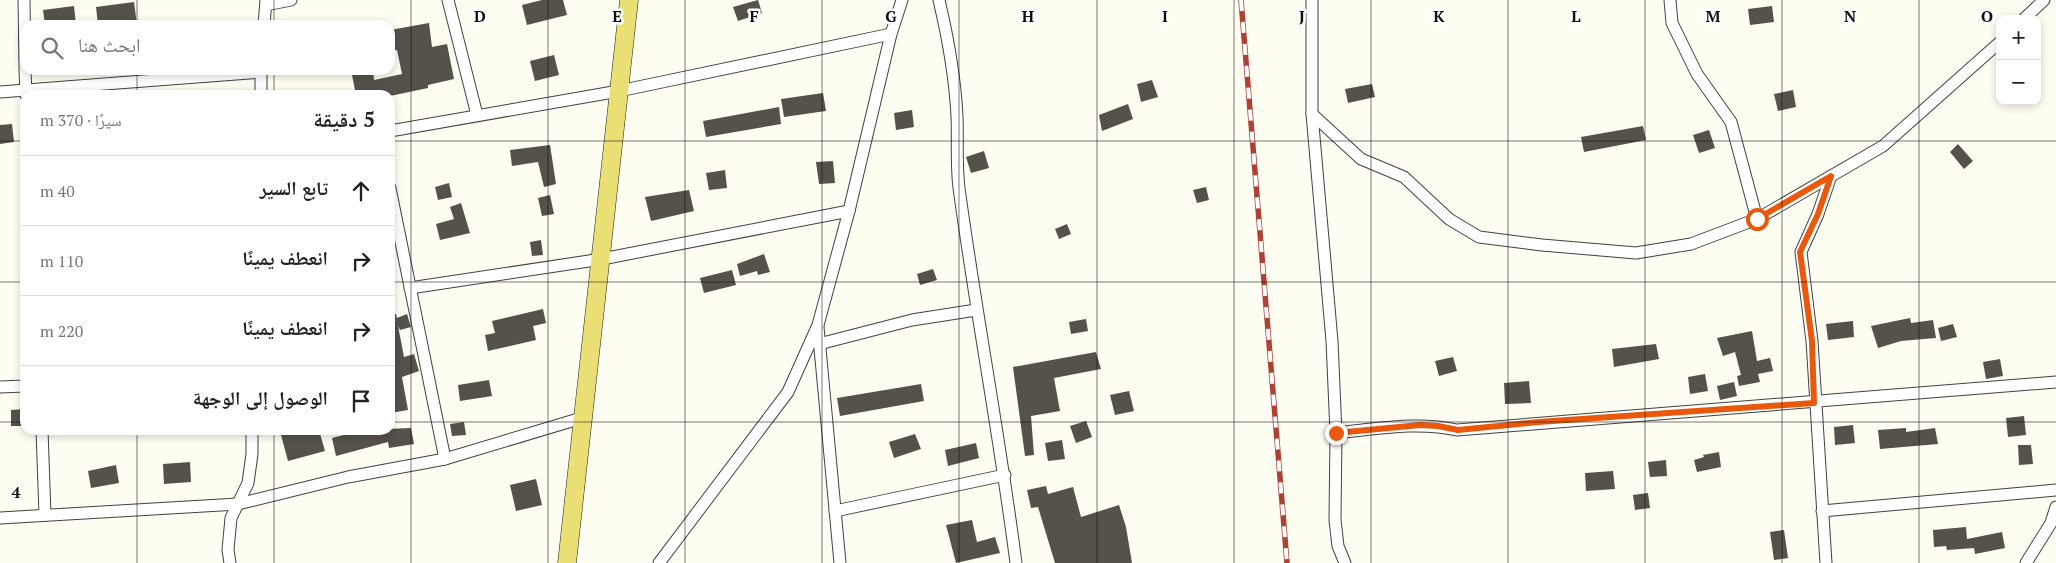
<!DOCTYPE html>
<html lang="ar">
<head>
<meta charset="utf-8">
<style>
  body { margin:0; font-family:"PT Serif","Noto Naskh Arabic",serif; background:#f6f6f6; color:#222; direction:rtl }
  .controls { position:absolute; right:15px; top:15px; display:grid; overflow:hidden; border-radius:10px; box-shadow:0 2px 8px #0003 }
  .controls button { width:45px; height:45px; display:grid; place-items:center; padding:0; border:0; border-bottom:1px solid #e0e0e0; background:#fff; color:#222; font:25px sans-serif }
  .stop { position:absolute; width:15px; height:15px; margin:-11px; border:4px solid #ea580c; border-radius:50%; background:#fff }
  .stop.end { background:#ea580c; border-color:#fff; box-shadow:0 1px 5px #0008 }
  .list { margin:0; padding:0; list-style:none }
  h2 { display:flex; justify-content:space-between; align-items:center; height:65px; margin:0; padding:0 20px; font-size:21px }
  h2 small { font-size:16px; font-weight:400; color:#767676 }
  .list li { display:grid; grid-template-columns:32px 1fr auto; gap:15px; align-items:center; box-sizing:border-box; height:70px; padding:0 20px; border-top:1px solid #e0e0e0 }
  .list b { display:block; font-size:19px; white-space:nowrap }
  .list em { font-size:16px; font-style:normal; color:#767676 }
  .icon { flex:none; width:28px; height:28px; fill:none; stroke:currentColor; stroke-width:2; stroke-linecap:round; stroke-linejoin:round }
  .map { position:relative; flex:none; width:2056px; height:563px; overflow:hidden; direction:ltr }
  .search { position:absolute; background:#fff; box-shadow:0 2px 8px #0003; left:20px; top:20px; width:375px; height:55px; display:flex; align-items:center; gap:12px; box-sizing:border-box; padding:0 18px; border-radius:15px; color:#767676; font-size:19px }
  .panel { position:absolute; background:#fff; box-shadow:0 2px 8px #0003; left:20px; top:90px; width:375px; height:345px; border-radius:15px; direction:rtl }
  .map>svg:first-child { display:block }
  .building { fill:#55514b }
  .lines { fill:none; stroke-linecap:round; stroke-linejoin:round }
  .minor-casing { stroke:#414141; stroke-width:13 }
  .primary-casing { stroke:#1f1f1f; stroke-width:19 }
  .minor { stroke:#fff; stroke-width:11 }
  .primary { stroke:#eadf74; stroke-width:18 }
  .rail-casing { stroke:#af4134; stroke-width:5.5 }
  .rail { stroke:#fff; stroke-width:4; stroke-dasharray:11; stroke-linecap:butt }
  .route { stroke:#ea580c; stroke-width:6 }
  .grid { fill:none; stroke:#0e0e0e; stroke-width:1; stroke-opacity:0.55 }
  .grid-label { font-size:16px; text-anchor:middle; font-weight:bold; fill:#0e0e0e; stroke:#fff; stroke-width:5; stroke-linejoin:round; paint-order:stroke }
</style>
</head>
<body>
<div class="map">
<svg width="2056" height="563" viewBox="0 0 2056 563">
  <rect width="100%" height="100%" fill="#fdfdf1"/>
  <!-- building -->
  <g class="building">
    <polygon points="542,0 563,0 567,15 527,25 522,5"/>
    <polygon points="758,0 762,13 738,21 733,7"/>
    <polygon points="134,2 137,25 98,25 96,7"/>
    <polygon points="74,6 76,25 45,25 43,10"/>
    <polygon points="1772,6 1774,22 1750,25 1748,9"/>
    <polygon points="429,23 432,47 447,44 454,79 428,85 428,88 390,96 356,95 351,70 373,70 374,80 402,74 397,50 390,51 390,30"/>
    <polygon points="554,55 559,75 535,81 530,61"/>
    <polygon points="1152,80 1158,97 1141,102 1137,84"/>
    <polygon points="1372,84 1375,97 1348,103 1345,89"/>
    <polygon points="1793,90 1796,107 1778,111 1774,94"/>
    <polygon points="823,93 826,111 784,117 781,99"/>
    <polygon points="1128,104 1133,119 1102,131 1099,115"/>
    <polygon points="779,107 781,124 706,137 703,121"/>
    <polygon points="912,110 914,127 896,130 894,113"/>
    <polygon points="12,124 14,142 0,144 0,125"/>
    <polygon points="1643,126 1646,140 1584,152 1581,137"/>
    <polygon points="1709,130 1715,148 1699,153 1693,135"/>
    <polygon points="1958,144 1973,161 1964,169 1950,152"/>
    <polygon points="550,145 556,184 544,187 538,162 512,166 510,150"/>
    <polygon points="984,151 989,168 971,173 966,157"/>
    <polygon points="833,161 835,183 819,184 816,162"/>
    <polygon points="725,170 727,188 709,190 706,173"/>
    <polygon points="449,183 452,197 438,200 435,187"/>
    <polygon points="1206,187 1209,200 1197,203 1193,190"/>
    <polygon points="689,190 694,211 651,221 645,197"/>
    <polygon points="550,195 554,214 542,216 538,198"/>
    <polygon points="461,203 470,233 440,240 436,224 454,219 450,207"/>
    <polygon points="1067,224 1071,234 1059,239 1055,229"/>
    <polygon points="541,240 543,255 532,256 530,242"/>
    <polygon points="764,254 770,272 758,275 757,271 740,276 737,264"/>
    <polygon points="933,269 937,280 920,285 917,274"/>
    <polygon points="732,270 736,285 704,293 700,278"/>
    <polygon points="543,309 546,323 533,326 536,340 488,351 485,335 495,333 492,321"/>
    <polygon points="396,314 397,318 407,314 411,327 400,330 398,326 404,357 414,354 419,371 402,377 408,410 390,413 390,315"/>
    <polygon points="1910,318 1911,323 1933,320 1936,338 1901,341 1878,348 1871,326"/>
    <polygon points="1086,319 1088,331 1071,334 1069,322"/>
    <polygon points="1853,321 1854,337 1828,340 1826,324"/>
    <polygon points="1953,324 1957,337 1941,341 1938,328"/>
    <polygon points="1752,331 1757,361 1770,358 1773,371 1758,374 1760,382 1739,386 1737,376 1741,375 1735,352 1723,356 1717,338"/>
    <polygon points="1656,344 1659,359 1614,367 1612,349"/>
    <polygon points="1096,352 1101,369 1054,378 1060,411 1031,416 1034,455 1025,456 1013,367"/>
    <polygon points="1453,357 1457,371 1439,376 1435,361"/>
    <polygon points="2000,359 2003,376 1986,379 1983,362"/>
    <polygon points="1705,374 1708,391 1690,394 1688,377"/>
    <polygon points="489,380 492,396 460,401 458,385"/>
    <polygon points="1529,381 1531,403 1505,404 1504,383"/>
    <polygon points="1734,382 1737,396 1720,400 1717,386"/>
    <polygon points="921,384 924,401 840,416 837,398"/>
    <polygon points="1129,391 1134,411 1115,415 1110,395"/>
    <polygon points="25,409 25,426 11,426 11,410"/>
    <polygon points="2024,416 2026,435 2008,437 2006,418"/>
    <polygon points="1086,421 1092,437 1076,443 1070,426"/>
    <polygon points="464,422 466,435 452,436 450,424"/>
    <polygon points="1853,425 1855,443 1835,445 1834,427"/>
    <polygon points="411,428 414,444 389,448 388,442 336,456 332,438 363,430"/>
    <polygon points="1906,428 1906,432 1935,428 1938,444 1880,449 1878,430"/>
    <polygon points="299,430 319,430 325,451 288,461 281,435"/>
    <polygon points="915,434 921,449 894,458 889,442"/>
    <polygon points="1062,440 1065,459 1048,461 1045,443"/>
    <polygon points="976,443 979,458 948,466 945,450"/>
    <polygon points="2018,445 2031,445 2033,464 2019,465"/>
    <polygon points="1719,452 1721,467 1697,472 1694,460 1704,457 1703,455"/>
    <polygon points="1666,460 1667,476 1650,477 1648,462"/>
    <polygon points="190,462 191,482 164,484 163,464"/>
    <polygon points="116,465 119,483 91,488 88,471"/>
    <polygon points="1613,471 1615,489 1586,491 1585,473"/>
    <polygon points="536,479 542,505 516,511 510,485"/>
    <polygon points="1046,486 1048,494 1073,487 1081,517 1119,505 1126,527 1132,563 1055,563 1038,507 1031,508 1027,490"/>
    <polygon points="1648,493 1650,508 1635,510 1633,495"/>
    <polygon points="972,520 977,542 995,537 1000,553 956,563 946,525"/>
    <polygon points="1966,527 1967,539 2002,532 2005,548 1975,554 1974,548 1947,550 1946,546 1934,547 1933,530"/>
    <polygon points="1784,530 1788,558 1774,560 1770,532"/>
  </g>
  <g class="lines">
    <!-- minor casing -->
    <g class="minor-casing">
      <g id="minor">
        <polyline points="24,0 25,67"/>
        <polyline points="448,0 477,115"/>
        <path d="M939,0C948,38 955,77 957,116C958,140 956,164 959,188C976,313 1000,438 1016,563"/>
        <polyline points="1312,0 1312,114 1332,341 1336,433 1335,520 1338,546 1345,563"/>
        <polyline points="1670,0 1672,23 1697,74 1731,122 1757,219"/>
        <polyline points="266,5 291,0"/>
        <polyline points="2024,19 2044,0"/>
        <polyline points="264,25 266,0"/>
        <polyline points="25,70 26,95"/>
        <polyline points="0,92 261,72"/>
        <polyline points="261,95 261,70"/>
        <polyline points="1312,114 1361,159 1404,177 1449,219 1479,237 1542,245 1636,253 1691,244 1757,219 1883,146 2000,42"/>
        <polyline points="390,131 619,91 891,34"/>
        <polyline points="390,188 445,459"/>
        <polyline points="410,288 602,259 849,211"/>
        <polyline points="818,327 840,563"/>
        <polyline points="819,344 912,320 976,310"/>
        <polyline points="0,387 25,386"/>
        <polyline points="42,430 45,515"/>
        <path d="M1336,433C1376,429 1418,421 1457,430L2056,382"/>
        <polyline points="835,511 1005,475"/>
        <polyline points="1822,511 2056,490"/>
        <polyline points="0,518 238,504 348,477 445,459 585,417"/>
        <polyline points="230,563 228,550 231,518 248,483 252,454 252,430"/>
        <polyline points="659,563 788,392 818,325 849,211 891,34 902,0"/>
        <polyline points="1826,563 1812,341 1801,252 1818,214 1831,176"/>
        <polyline points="2026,563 2051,523 2056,507"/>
      </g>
    </g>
    <!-- primary casing -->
    <g class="primary-casing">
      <polyline id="primary" points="567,563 629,0"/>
    </g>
    <!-- minor -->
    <use href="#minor" class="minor"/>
    <!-- primary -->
    <use href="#primary" class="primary"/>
    <!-- rail casing -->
    <g class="rail-casing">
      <polyline id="rail" points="1241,0 1287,563"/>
    </g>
    <!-- rail -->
    <use href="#rail" class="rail"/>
  </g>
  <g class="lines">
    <!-- route -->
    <polyline class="route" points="1336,433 1420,425 1438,426 1458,430 1538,422 1814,403 1812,341 1800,252 1818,214 1831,176 1757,219"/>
  </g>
  <!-- grid -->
  <path class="grid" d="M137,0V25M274,0V25M411,0V563M548,0V563M685,0V563M822,0V563M959,0V563M1097,0V563M1234,0V563M1371,0V563M1508,0V563M1645,0V563M1782,0V563M1919,0V563M137,70V95M274,70V95M0,141H25M390,141H2056M0,282H25M390,282H2056M0,422H25M390,422H2056M137,430V563M274,430V563"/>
  <g class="grid-label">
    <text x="480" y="22">D</text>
    <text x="617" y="22">E</text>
    <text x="754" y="22">F</text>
    <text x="891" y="22">G</text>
    <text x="1028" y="22">H</text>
    <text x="1165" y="22">I</text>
    <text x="1302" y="22">J</text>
    <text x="1439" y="22">K</text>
    <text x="1576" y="22">L</text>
    <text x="1713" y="22">M</text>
    <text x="1850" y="22">N</text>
    <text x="1987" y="22">O</text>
    <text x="16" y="498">4</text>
  </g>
</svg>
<div class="controls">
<button>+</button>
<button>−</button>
</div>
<div class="stop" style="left:1757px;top:219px"></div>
<div class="stop end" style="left:1336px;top:433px"></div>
<div class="search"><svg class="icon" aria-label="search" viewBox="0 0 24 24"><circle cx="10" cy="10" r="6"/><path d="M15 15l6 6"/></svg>ابحث هنا</div>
<section class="panel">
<h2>5 دقيقة<small>سيرًا · 370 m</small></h2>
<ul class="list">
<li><svg class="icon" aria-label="ahead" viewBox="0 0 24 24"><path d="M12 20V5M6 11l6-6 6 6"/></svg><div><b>تابع السير</b></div><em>40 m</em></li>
<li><svg class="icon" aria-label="right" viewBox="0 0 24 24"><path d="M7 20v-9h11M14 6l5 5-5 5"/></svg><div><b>انعطف يمينًا</b></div><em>110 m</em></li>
<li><svg class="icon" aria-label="right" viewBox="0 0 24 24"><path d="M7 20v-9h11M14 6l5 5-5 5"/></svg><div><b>انعطف يمينًا</b></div><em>220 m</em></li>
<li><svg class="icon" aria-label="arrive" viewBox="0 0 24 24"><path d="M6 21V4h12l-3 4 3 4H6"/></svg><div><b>الوصول إلى الوجهة</b></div></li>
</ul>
</section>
</div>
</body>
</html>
